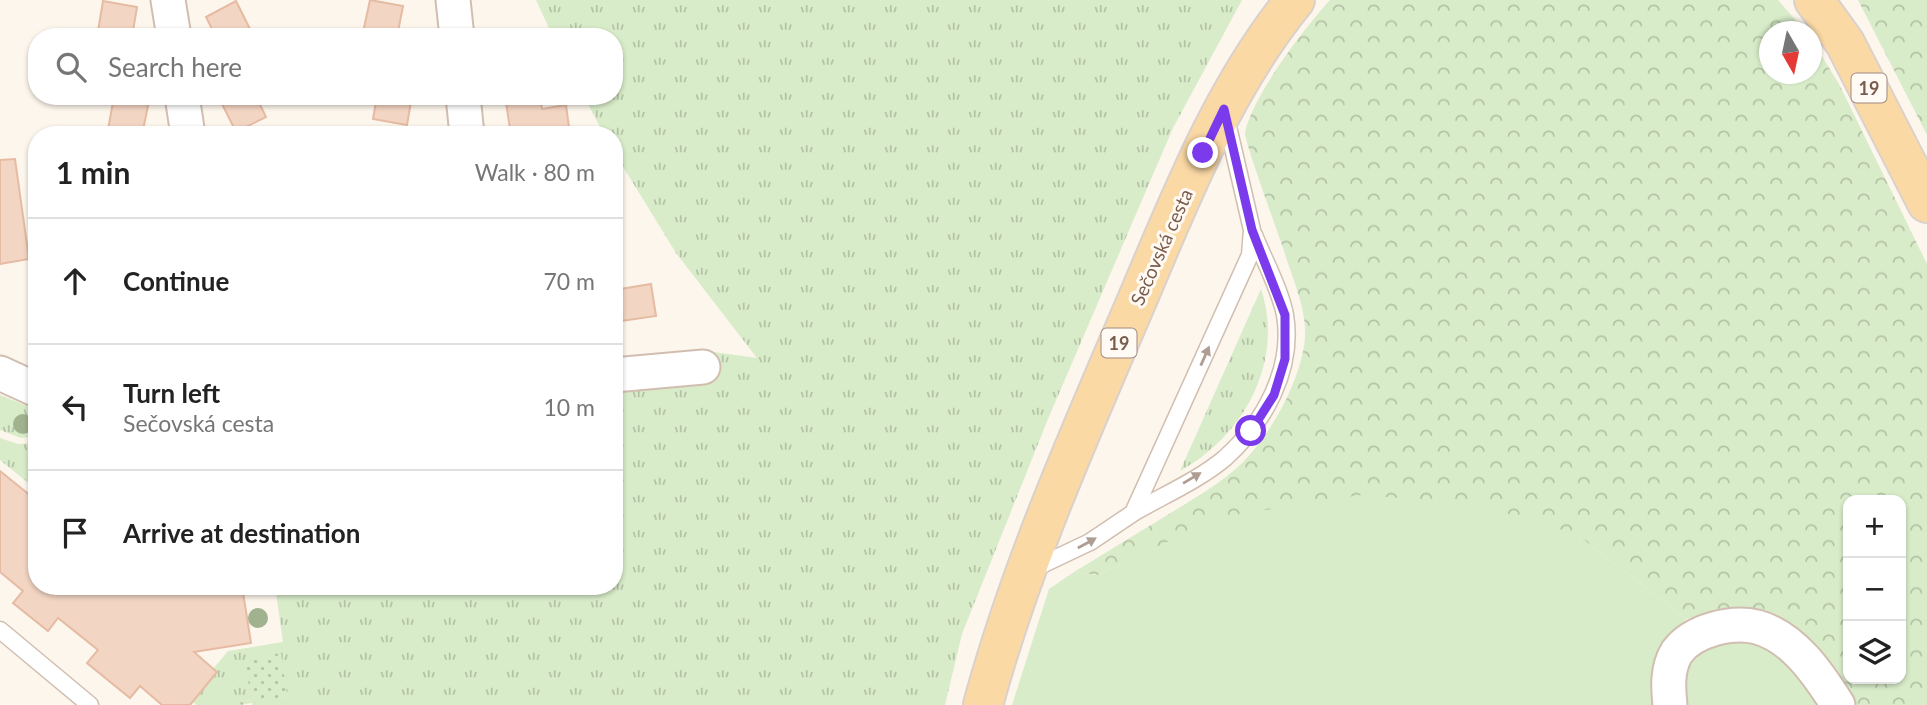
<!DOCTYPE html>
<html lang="en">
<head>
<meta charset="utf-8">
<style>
  body { margin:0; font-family:Lato,sans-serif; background:#f6f6f6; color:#222 }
  .controls { position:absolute; right:21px; bottom:21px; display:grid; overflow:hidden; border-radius:14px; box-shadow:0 2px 5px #0004 }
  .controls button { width:63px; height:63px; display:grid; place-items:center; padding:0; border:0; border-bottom:2px solid #e0e0e0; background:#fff; color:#222; font:35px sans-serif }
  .compass { position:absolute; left:1759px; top:21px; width:63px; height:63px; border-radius:50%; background:#fff; box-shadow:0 2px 5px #0004; rotate:171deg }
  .stop { position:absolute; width:21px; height:21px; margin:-16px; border:5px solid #7c3aed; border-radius:50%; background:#fff }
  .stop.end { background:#7c3aed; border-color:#fff; box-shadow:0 2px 7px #0008 }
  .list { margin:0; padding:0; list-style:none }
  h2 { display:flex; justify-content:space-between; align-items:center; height:91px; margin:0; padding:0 28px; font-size:30px }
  h2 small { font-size:23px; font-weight:400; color:#767676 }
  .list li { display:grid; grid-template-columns:46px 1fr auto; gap:21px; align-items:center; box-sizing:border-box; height:126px; padding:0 28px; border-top:2px solid #e0e0e0 }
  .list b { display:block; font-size:26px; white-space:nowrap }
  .list p { margin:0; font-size:23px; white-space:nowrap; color:#767676 }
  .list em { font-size:23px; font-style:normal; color:#767676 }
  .icon { flex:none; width:38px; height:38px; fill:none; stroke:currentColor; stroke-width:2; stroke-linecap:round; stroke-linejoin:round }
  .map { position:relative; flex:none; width:1927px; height:705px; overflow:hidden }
  .search { position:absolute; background:#fff; box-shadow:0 2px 5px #0004; left:28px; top:28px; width:595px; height:77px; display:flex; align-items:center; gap:18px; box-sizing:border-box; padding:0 24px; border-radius:28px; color:#767676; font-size:26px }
  .panel { position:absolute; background:#fff; box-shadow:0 2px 5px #0004; left:28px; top:126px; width:595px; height:469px; border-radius:28px }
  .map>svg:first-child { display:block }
  .grass { fill:url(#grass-tufts) }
  .forest { fill:url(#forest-crowns); fill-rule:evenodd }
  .park { fill:url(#park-dots) }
  .garden { fill:#d8ecc9 }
  .building { fill:#f3d5c3; stroke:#e6bba3; stroke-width:2 }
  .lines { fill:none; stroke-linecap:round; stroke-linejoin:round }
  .service-casing { stroke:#d1beb0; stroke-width:19 }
  .minor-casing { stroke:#d1beb0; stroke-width:37 }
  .primary-casing { stroke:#dad1cd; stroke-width:42 }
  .service { stroke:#fff; stroke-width:16 }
  .minor { stroke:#fff; stroke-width:33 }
  .primary { stroke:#fbd9a5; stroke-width:38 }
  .tree { fill:#a0b28e }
  .oneway { fill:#af9d94 }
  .route { stroke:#7c3aed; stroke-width:9 }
  .labels { text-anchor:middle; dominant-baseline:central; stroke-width:6; stroke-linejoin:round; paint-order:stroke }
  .shield { fill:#fffaf3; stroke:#a28b7f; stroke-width:2 }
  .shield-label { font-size:18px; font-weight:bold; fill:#7a5c4d }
  .street-label { font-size:19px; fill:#7a5c4d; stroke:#fffaf3 }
</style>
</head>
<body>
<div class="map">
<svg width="1927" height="705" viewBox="0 0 1927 705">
  <defs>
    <pattern id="grass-tufts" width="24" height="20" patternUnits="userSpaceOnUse" patternTransform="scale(1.75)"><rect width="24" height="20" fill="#d8ecc9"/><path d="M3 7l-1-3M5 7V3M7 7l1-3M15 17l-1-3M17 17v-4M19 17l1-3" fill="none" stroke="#b4c2a5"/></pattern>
    <pattern id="forest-crowns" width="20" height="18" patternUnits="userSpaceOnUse" patternTransform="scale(1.75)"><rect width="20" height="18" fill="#d8ecc9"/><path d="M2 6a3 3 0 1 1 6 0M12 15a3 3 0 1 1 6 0" fill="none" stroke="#b4c2a5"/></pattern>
    <pattern id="park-dots" width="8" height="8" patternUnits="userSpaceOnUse" patternTransform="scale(1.75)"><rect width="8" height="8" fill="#d8ecc9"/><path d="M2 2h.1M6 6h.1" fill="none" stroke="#b4c2a5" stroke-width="1.8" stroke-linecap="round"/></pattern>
  </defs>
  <rect width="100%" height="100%" fill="#fdf6ec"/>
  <!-- grass -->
  <g class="grass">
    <polygon points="536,0 1242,0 1173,128 1048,419 962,634 945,705 252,705 252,702 287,696 280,653 251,700 241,702 241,705 196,705 193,702 217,673 213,669 228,651 283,642 275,586 614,586 614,392 710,381 707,351 757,358 676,253 614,152 614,135 604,135 584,96 614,96 614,37 553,37"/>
    <path d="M1261,289C1285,361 1244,436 1180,471Z"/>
    <polygon points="0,395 37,410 37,436 21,438 0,430"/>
    <polygon points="0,438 18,444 37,443 37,490 0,460"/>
  </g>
  <!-- forest -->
  <g class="forest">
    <path d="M1330,0H1778L1805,31L1770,32V74H1812V40L1839,84L1927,264V705H1852C1796,620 1793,602 1686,619L1576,534L1221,517L1098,575L1074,572C1106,553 1137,533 1169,514C1193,499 1218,485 1239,466C1269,437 1297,388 1304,346C1310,315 1292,278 1283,248C1278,233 1244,140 1245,133C1251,98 1305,27 1330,0ZM1848,500H1901V679H1848Z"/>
    <polygon points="1858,0 1927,0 1927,135"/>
  </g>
  <!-- park -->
  <polygon class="park" points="281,653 287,696 241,705 240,702 251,700 245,659"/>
  <!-- garden -->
  <g class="garden">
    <path d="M1361,495L1474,504L1576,534L1686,619C1654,653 1651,659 1660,705H1012L1049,589L1074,572L1098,575L1220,517Z"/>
    <path d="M1722,637L1773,646L1823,705H1684C1685,661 1684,660 1722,637Z"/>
  </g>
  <!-- building -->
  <g class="building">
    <polygon points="370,0 403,6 397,37 362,37"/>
    <polygon points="103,1 137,7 132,37 97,37"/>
    <polygon points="236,1 254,37 216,37 206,17"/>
    <polygon points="114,96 150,96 142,135 108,130"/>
    <polygon points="218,96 256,96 266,117 236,132"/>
    <polygon points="377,96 412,96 407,125 373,119"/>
    <polygon points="505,96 540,96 542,109 566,105 570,135 511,135"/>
    <polygon points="15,159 29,259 0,264 0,160"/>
    <polygon points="651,284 656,316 614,322 614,290"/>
    <polygon points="0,471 37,501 37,586 242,586 251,643 194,652 217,672 190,705 162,705 140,686 130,698 87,663 98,650 58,618 48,631 13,603 23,591 0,572"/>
  </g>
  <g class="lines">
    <!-- service casing -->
    <g class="service-casing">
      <g id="service">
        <path d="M1133,513C1162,496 1199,480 1225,458C1264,423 1294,369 1285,315C1280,289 1264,260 1254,235"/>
        <polyline points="1031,570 1090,542 1133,513 1250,255 1252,230 1226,118"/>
        <polyline points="0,630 90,705"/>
      </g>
    </g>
    <!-- minor casing -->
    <g class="minor-casing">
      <g id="minor">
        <polyline points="168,0 174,37"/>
        <polyline points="453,0 457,37"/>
        <polyline points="182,96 188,135"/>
        <polyline points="463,96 467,135"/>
        <polyline points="0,373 37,390"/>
        <polyline points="614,375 703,367"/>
        <path d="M1670,705C1668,687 1667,668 1677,652C1693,630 1732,621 1757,627C1794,637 1819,675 1838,705"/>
      </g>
    </g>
    <!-- primary casing -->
    <g class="primary-casing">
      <g id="primary">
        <polyline points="1814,0 1845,43 1927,203"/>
        <path d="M983,705C1019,572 1075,445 1129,319C1176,210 1219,93 1295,0"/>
      </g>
    </g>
    <!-- service -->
    <use href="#service" class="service"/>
    <!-- minor -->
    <use href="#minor" class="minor"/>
    <!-- primary -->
    <use href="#primary" class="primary"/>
  </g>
  <!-- trees -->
  <g class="tree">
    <circle cx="23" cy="424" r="10"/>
    <circle cx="258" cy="618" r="10"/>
  </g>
  <!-- one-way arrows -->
  <defs><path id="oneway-solid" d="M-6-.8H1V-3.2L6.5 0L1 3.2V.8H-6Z" transform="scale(1.75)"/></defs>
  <g class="oneway">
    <use href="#oneway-solid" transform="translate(1205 356) rotate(-66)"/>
    <use href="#oneway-solid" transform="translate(1192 478) rotate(-31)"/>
    <use href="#oneway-solid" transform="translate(1087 543) rotate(-29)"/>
  </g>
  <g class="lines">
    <!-- route -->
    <polyline class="route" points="1203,153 1224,109 1252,230 1285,315 1285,359 1274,395 1251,431"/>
  </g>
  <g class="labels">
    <!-- shield labels -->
    <g class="shield">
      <rect x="1851.5" y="73.5" width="35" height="29" rx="5"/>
      <rect x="1101.5" y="328.5" width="35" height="29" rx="5"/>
    </g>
    <g class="shield-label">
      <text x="1869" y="88">19</text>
      <text x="1119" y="343">19</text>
    </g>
    <!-- street labels -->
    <g class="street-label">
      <text transform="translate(1161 247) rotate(-66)">Sečovská cesta</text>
    </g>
  </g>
</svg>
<div class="controls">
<button>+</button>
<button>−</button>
<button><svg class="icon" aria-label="layers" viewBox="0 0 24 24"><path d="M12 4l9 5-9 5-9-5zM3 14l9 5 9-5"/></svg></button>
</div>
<svg class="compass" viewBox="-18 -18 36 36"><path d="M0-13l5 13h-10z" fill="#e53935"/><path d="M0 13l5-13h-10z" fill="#767676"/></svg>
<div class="stop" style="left:1251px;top:431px"></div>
<div class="stop end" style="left:1203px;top:153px"></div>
<div class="search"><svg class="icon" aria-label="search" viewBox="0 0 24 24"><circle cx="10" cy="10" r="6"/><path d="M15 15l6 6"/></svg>Search here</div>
<section class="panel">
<h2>1 min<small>Walk · 80 m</small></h2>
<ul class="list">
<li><svg class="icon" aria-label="ahead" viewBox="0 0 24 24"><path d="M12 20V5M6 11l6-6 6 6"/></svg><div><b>Continue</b></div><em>70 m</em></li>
<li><svg class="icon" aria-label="left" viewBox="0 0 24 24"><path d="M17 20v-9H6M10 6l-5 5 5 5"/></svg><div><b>Turn left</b><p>Sečovská cesta</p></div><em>10 m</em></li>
<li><svg class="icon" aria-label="arrive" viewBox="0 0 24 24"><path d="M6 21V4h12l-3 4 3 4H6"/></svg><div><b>Arrive at destination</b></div></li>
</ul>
</section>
</div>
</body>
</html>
